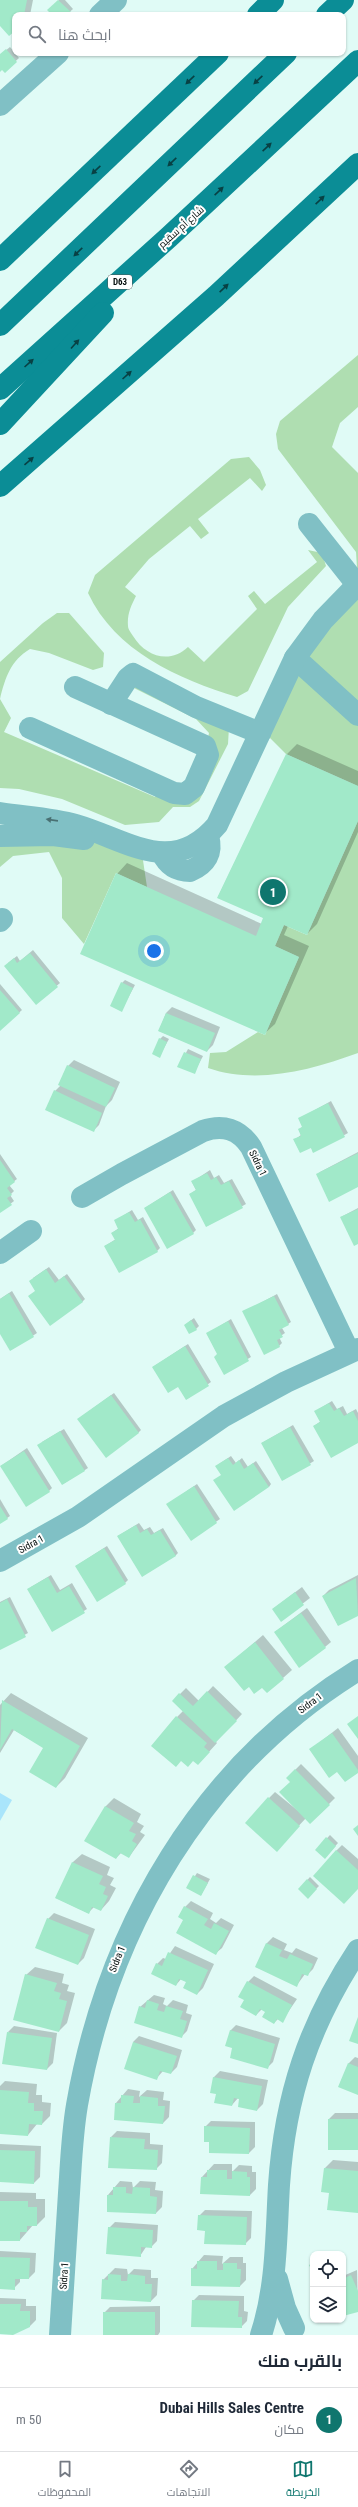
<!DOCTYPE html>
<html lang="ar">
<head>
<meta charset="utf-8">
<style>
  body { margin:0; font-family:"Roboto Condensed",Cairo,sans-serif; background:#f6f6f7; color:#1f2937; direction:rtl }
  .controls { position:absolute; right:12px; bottom:12px; display:grid; overflow:hidden; border-radius:8px; box-shadow:0 1px 3px #0004 }
  .controls button { width:36px; height:36px; display:grid; place-items:center; padding:0; border:0; border-bottom:1px solid #e0e1e3; background:#fff; color:#1f2937; font:20px sans-serif }
  .you { position:absolute; left:154px; top:951px; width:14px; height:14px; margin:-10px; border:3px solid #fff; border-radius:50%; background:#1a73e8; box-shadow:0 0 0 6px #1a73e833 }
  .badge { display:grid; place-items:center; width:26px; height:26px; border-radius:50%; background:#0f766e; color:#fff; font-size:13px; font-weight:700 }
  .pin { position:absolute; translate:-50% -50%; border:2px solid #fff; box-shadow:0 1px 4px #0006 }
  .list { margin:0; padding:0; list-style:none }
  h2 { display:flex; justify-content:space-between; align-items:center; height:52px; margin:0; padding:0 16px; font-size:17px }
  h2 small { font-size:13px; font-weight:400; color:#747a83 }
  .list li { display:grid; grid-template-columns:26px 1fr auto; gap:12px; align-items:center; box-sizing:border-box; height:64px; padding:0 16px; border-top:1px solid #e0e1e3 }
  .list b { display:block; font-size:15px; white-space:nowrap }
  .list p { margin:0; font-size:13px; white-space:nowrap; color:#747a83 }
  .list em { font-size:13px; font-style:normal; color:#747a83 }
  .icon { flex:none; width:22px; height:22px; fill:none; stroke:currentColor; stroke-width:2; stroke-linecap:round; stroke-linejoin:round }
  .map { position:relative; flex:none; width:358px; height:2335px; overflow:hidden; direction:ltr }
  .search { position:absolute; background:#fff; box-shadow:0 1px 3px #0004; left:12px; right:12px; top:12px; height:44px; display:flex; align-items:center; gap:10px; box-sizing:border-box; padding:0 14px; border-radius:8px; color:#747a83; font-size:15px }
  .sheet { height:116px; background:#fff }
  nav { display:flex; justify-content:space-around; align-items:center; box-sizing:border-box; height:56px; border-top:1px solid #e0e1e3; background:#fff; font-size:11px; color:#747a83 }
  nav a { display:grid; justify-items:center; gap:2px }
  nav .on { color:#0f766e }
  .map>svg:first-child { display:block }
  .green { fill:#afdeb1 }
  .water { fill:#a9e5fb }
  .shadow { fill:#0003 }
  .building { fill:#a1e9c9 }
  .lines { fill:none; stroke-linecap:round; stroke-linejoin:round }
  .minor { stroke:#80c0c5; stroke-width:22 }
  .major { stroke:#0b8d96; stroke-width:22 }
  .oneway { fill:#084144 }
  .oneway2 { fill:#497073 }
  .labels { text-anchor:middle; dominant-baseline:central; stroke-width:4; stroke-linejoin:round; paint-order:stroke }
  .shield { fill:#fff; stroke:#515756; stroke-width:1 }
  .shield-label { font-size:9px; font-weight:bold; fill:#060f0e }
  .street-label { font-size:10px; fill:#060f0e; stroke:#fff }
</style>
</head>
<body>
<div class="map">
<svg width="358" height="2335" viewBox="0 0 358 2335">
  <rect width="100%" height="100%" fill="#e0fbf6"/>
  <!-- green -->
  <g class="green">
    <polygon points="358,355 358,407 340,423 332,447 358,473 358,786 286,754 263,731 357,568 356,552 278,449 276,434 280,421"/>
    <path d="M249,457L260,470L266,485L262,491L250,478L198,519L209,533L201,539L190,526L149,559L125,587L136,596C131,606 127,614 128,626C128,629 131,633 133,636C146,657 170,664 188,647L204,662L257,609L248,596L254,591L265,604L317,562L308,550L322,553L326,566L288,607L248,691L237,697C178,679 115,651 88,593L95,575L231,459Z"/>
    <path d="M57,613H69L104,653L103,667L93,670L49,653L30,649C11,660 5,678 0,699L11,718L4,732L155,797L163,782L181,789L204,758L209,733L196,719L128,685L127,676L229,727L228,744L199,801L190,807H173L159,822L125,825L62,799L19,789L0,788V662L43,623Z"/>
    <path d="M358,821V1053C311,1070 257,1085 208,1068L210,1053L226,1052L258,1032L265,1035L299,957L275,946L284,925L307,935Z"/>
    <polygon points="0,827 141,847 147,887 116,873 84,944 62,918 62,878 49,852 13,856 0,867"/>
  </g>
  <!-- water -->
  <polygon class="water" points="0,1793 12,1800 0,1821"/>
  <!-- shadow -->
  <g class="shadow">
    <polygon points="0,0 33,0 30,15 15,15 15,30 0,25"/>
    <polygon points="59,0 65,0 73,9 66,15 53,15 49,10"/>
    <polygon points="10,47 19,58 5,71 2,68 0,70 0,55"/>
    <polygon points="297,744 358,771 358,832 317,924 307,934 288,926 284,935 309,946 275,1024 264,1034 117,874 127,863 262,924 264,918 218,897 287,754"/>
    <polygon points="33,950 60,983 36,1003 8,963 17,956 20,961"/>
    <polygon points="125,980 135,985 121,1011 122,983"/>
    <polygon points="0,984 22,1010 0,1030"/>
    <polygon points="172,1007 220,1027 213,1045 207,1051 159,1031 166,1013"/>
    <polygon points="163,1036 169,1039 159,1057 160,1039"/>
    <polygon points="188,1049 203,1056 194,1073 179,1066"/>
    <polygon points="74,1060 120,1082 112,1100 106,1106 99,1125 93,1131 55,1091 61,1085 68,1066"/>
    <polygon points="331,1101 348,1133 313,1152 311,1147 294,1140 301,1135 299,1130 303,1126 299,1119"/>
    <polygon points="358,1152 358,1186 317,1175 320,1172"/>
    <polygon points="0,1154 17,1179 9,1185 14,1191 10,1195 14,1201 0,1212"/>
    <polygon points="210,1170 214,1178 219,1175 224,1183 232,1179 246,1204 207,1226 190,1194 196,1190 192,1182"/>
    <polygon points="173,1190 196,1230 193,1233 145,1208"/>
    <polygon points="358,1208 358,1243 341,1217"/>
    <polygon points="132,1210 138,1220 143,1217 160,1248 157,1251 105,1246 116,1239 112,1233 119,1228 115,1221"/>
    <polygon points="49,1267 59,1280 67,1274 85,1299 82,1302 36,1291 33,1278"/>
    <polygon points="12,1291 37,1333 11,1350 0,1332 0,1299"/>
    <polygon points="277,1294 291,1322 282,1328 285,1333 279,1337 282,1343 279,1346 244,1312"/>
    <polygon points="194,1318 199,1326 196,1329 185,1325"/>
    <polygon points="231,1319 251,1357 224,1373 218,1354 207,1334"/>
    <polygon points="188,1344 211,1382 187,1399 178,1385 153,1367"/>
    <polygon points="114,1393 141,1430 138,1433 81,1417"/>
    <polygon points="332,1401 337,1409 343,1406 347,1414 356,1409 358,1413 358,1441 314,1426 321,1421 319,1409"/>
    <polygon points="293,1425 314,1461 283,1480 262,1443"/>
    <polygon points="64,1429 88,1468 63,1484 42,1442"/>
    <polygon points="27,1448 52,1488 49,1491 1,1466"/>
    <polygon points="231,1456 236,1463 242,1458 248,1467 256,1461 271,1484 269,1487 222,1474 219,1464"/>
    <polygon points="197,1484 220,1519 191,1539 171,1502"/>
    <polygon points="0,1499 10,1516 0,1523"/>
    <polygon points="139,1523 144,1530 150,1527 154,1533 163,1528 178,1553 175,1556 118,1536"/>
    <polygon points="107,1546 128,1580 125,1583 76,1566"/>
    <polygon points="51,1575 60,1590 72,1583 87,1609 52,1631 31,1587"/>
    <polygon points="358,1575 358,1615 338,1625 323,1596 329,1590"/>
    <polygon points="302,1587 310,1598 281,1620 273,1609"/>
    <polygon points="10,1597 28,1633 0,1648 0,1602"/>
    <polygon points="307,1608 331,1642 325,1647 275,1632"/>
    <polygon points="263,1635 292,1670 283,1678 249,1686 226,1667"/>
    <polygon points="213,1686 242,1714 216,1742 217,1743 198,1764 177,1717 183,1711 173,1701 186,1688 199,1701"/>
    <polygon points="11,1693 88,1738 65,1778 56,1787 45,1748 14,1730 0,1753 0,1705"/>
    <polygon points="338,1728 358,1756 358,1772 338,1771 310,1750"/>
    <polygon points="301,1764 335,1798 310,1823 306,1818 282,1844 269,1798 275,1792 302,1814 291,1782 287,1778"/>
    <polygon points="114,1798 141,1814 137,1822 144,1826 140,1832 145,1835 129,1857 122,1852 116,1858 86,1841 106,1806"/>
    <polygon points="330,1835 338,1843 325,1858 316,1850"/>
    <polygon points="342,1845 358,1859 358,1888 336,1851"/>
    <polygon points="82,1854 110,1867 107,1875 114,1878 110,1885 116,1888 109,1901 101,1910 94,1907 88,1913 56,1898 73,1862"/>
    <polygon points="197,1873 210,1879 201,1895 187,1888"/>
    <polygon points="310,1877 319,1886 308,1897 299,1889"/>
    <polygon points="191,1901 213,1913 210,1919 216,1923 221,1918 234,1925 222,1948 216,1953 184,1920 185,1907"/>
    <polygon points="54,1913 95,1929 84,1958 78,1964 48,1919"/>
    <polygon points="273,1937 287,1944 284,1950 292,1953 296,1948 318,1958 313,1969 307,1975 305,1974 297,1985 256,1967 267,1943"/>
    <polygon points="175,1946 214,1964 203,1988 197,1994 187,1982 181,1979 176,1985 157,1964 163,1958 166,1959"/>
    <polygon points="35,1967 64,1974 62,1983 69,1985 67,1991 75,1993 67,2023 59,2031 26,1975"/>
    <polygon points="254,1976 297,1999 282,2021 278,2019 274,2023 266,2011 262,2009 256,2015 245,2000 248,1982"/>
    <polygon points="154,1995 165,1998 163,2004 167,2006 173,2000 188,2005 186,2013 192,2015 187,2031 181,2037 140,2007"/>
    <polygon points="236,2025 280,2038 273,2062 267,2068 234,2047 230,2031"/>
    <polygon points="14,2026 57,2033 53,2063 47,2069 8,2032"/>
    <polygon points="139,2036 182,2050 177,2067 171,2073 163,2071 156,2079 133,2042"/>
    <polygon points="355,2057 358,2058 358,2094 339,2086 349,2063"/>
    <polygon points="220,2071 268,2080 263,2104 257,2110 238,2098 232,2105 217,2093 214,2077"/>
    <polygon points="5,2081 37,2084 36,2095 42,2095 42,2102 51,2103 50,2116 42,2124 37,2124 28,2135 0,2133 0,2086"/>
    <polygon points="128,2089 140,2091 139,2097 147,2090 164,2092 163,2100 170,2101 169,2117 163,2123 116,2103"/>
    <polygon points="335,2113 358,2113 358,2149 329,2149 329,2119"/>
    <polygon points="211,2121 255,2122 255,2147 249,2153 210,2141 205,2127"/>
    <polygon points="117,2131 150,2133 150,2144 163,2145 162,2163 156,2169 111,2137"/>
    <polygon points="0,2144 41,2146 40,2177 34,2183 0,2181"/>
    <polygon points="333,2160 358,2162 358,2212 330,2192 325,2168"/>
    <polygon points="214,2164 232,2164 232,2172 239,2165 252,2166 252,2172 256,2172 256,2189 250,2195 202,2177"/>
    <polygon points="120,2181 132,2182 133,2188 140,2181 156,2182 155,2190 163,2191 162,2207 156,2213 108,2195"/>
    <polygon points="0,2192 36,2193 36,2199 45,2199 45,2217 37,2225 33,2225 20,2240 0,2240"/>
    <polygon points="205,2210 252,2211 251,2238 245,2244 206,2230 199,2216"/>
    <polygon points="115,2222 158,2225 157,2241 151,2247 146,2247 140,2256 109,2228"/>
    <polygon points="0,2251 36,2253 35,2272 29,2278 20,2278 20,2282 14,2288 0,2288"/>
    <polygon points="204,2255 223,2256 222,2264 230,2257 243,2257 243,2263 246,2263 246,2280 240,2286 192,2269"/>
    <polygon points="115,2268 127,2269 128,2275 134,2269 151,2270 151,2278 158,2278 157,2295 151,2301 103,2280"/>
    <polygon points="357,2270 358,2311 343,2315 343,2276"/>
    <polygon points="199,2295 244,2296 244,2311 248,2312 247,2321 241,2327 193,2301"/>
    <polygon points="0,2298 26,2299 26,2306 36,2306 36,2320 30,2326 0,2333"/>
    <polygon points="160,2306 160,2332 158,2335 104,2335 104,2313 110,2307"/>
  </g>
  <!-- building -->
  <g class="building">
    <polygon points="0,0 27,0 24,15 15,15 15,31 9,36 0,26"/>
    <polygon points="58,0 71,12 68,15 52,15 47,10"/>
    <polygon points="6,49 17,62 5,73 2,70 0,72 0,54"/>
    <polygon points="286,754 358,786 358,821 307,935 284,925 275,946 299,957 265,1035 80,954 116,873 256,936 263,918 217,898"/>
    <polygon points="30,953 58,987 36,1005 4,966 14,958 17,963"/>
    <polygon points="121,982 133,988 122,1012 110,1006"/>
    <polygon points="0,990 20,1013 0,1031"/>
    <polygon points="166,1013 215,1033 207,1052 158,1031"/>
    <polygon points="159,1038 167,1042 160,1058 152,1054"/>
    <polygon points="184,1052 201,1059 195,1074 177,1067"/>
    <polygon points="67,1065 115,1088 106,1107 58,1085"/>
    <polygon points="54,1090 102,1113 94,1132 45,1110"/>
    <polygon points="328,1103 345,1137 313,1153 311,1148 300,1153 293,1139 301,1136 298,1129 302,1127 298,1118"/>
    <polygon points="358,1153 358,1187 329,1202 316,1174"/>
    <polygon points="0,1160 15,1182 7,1188 12,1195 7,1198 12,1205 0,1213"/>
    <polygon points="207,1173 211,1180 216,1177 221,1185 229,1181 243,1208 206,1227 189,1194 196,1190 191,1181"/>
    <polygon points="170,1192 194,1234 167,1249 144,1208"/>
    <polygon points="358,1209 358,1244 354,1246 340,1217"/>
    <polygon points="129,1212 135,1222 140,1219 158,1252 119,1273 104,1246 115,1240 111,1233 118,1229 114,1220"/>
    <polygon points="46,1269 55,1283 64,1276 83,1302 50,1326 28,1296 35,1291 29,1281"/>
    <polygon points="9,1293 34,1337 10,1351 0,1334 0,1299"/>
    <polygon points="274,1296 289,1325 279,1330 283,1337 277,1340 280,1347 264,1355 242,1311"/>
    <polygon points="191,1320 197,1330 189,1334 184,1325"/>
    <polygon points="228,1321 249,1361 224,1375 214,1357 217,1354 206,1333"/>
    <polygon points="185,1346 209,1386 186,1400 178,1387 168,1393 152,1367"/>
    <polygon points="111,1395 139,1433 106,1458 77,1419"/>
    <polygon points="329,1403 334,1411 339,1408 344,1416 353,1411 358,1421 358,1443 331,1458 313,1426 320,1422 314,1411"/>
    <polygon points="290,1427 311,1465 282,1481 261,1443"/>
    <polygon points="60,1431 85,1471 62,1485 37,1445"/>
    <polygon points="24,1451 50,1492 26,1507 0,1466"/>
    <polygon points="228,1458 233,1465 239,1460 244,1469 253,1463 269,1487 234,1511 213,1480 221,1475 215,1466"/>
    <polygon points="194,1486 217,1523 191,1541 166,1504"/>
    <polygon points="0,1506 8,1519 0,1524"/>
    <polygon points="136,1525 140,1533 147,1529 151,1535 160,1530 176,1556 142,1577 117,1536"/>
    <polygon points="104,1548 126,1584 97,1602 75,1566"/>
    <polygon points="48,1577 57,1593 69,1586 85,1613 52,1632 27,1589"/>
    <polygon points="356,1578 358,1616 338,1626 322,1596"/>
    <polygon points="295,1592 304,1605 281,1622 272,1609"/>
    <polygon points="7,1599 26,1637 0,1650 0,1603"/>
    <polygon points="301,1613 326,1648 299,1668 274,1632"/>
    <polygon points="255,1642 284,1679 267,1693 262,1688 254,1694 249,1687 244,1691 224,1667"/>
    <polygon points="207,1691 237,1721 215,1743 172,1701 179,1693 193,1706"/>
    <polygon points="2,1700 80,1746 56,1788 29,1772 43,1748 12,1729 0,1750"/>
    <polygon points="176,1716 207,1743 204,1747 210,1752 198,1765 193,1761 188,1767 181,1761 176,1767 151,1746"/>
    <polygon points="358,1716 358,1739 347,1724"/>
    <polygon points="332,1733 358,1770 358,1773 345,1782 337,1772 329,1778 309,1749"/>
    <polygon points="295,1769 330,1805 310,1824 279,1792 290,1782 286,1778"/>
    <polygon points="268,1797 300,1826 277,1852 245,1823"/>
    <polygon points="105,1806 134,1823 129,1831 136,1834 132,1841 137,1844 129,1858 120,1853 116,1859 84,1841"/>
    <polygon points="358,1825 358,1836 353,1829"/>
    <polygon points="326,1837 336,1846 325,1859 315,1850"/>
    <polygon points="336,1850 358,1870 358,1889 344,1904 313,1876"/>
    <polygon points="72,1862 103,1876 99,1884 106,1887 103,1894 108,1896 101,1911 92,1907 89,1914 55,1898"/>
    <polygon points="193,1875 208,1883 201,1896 186,1888"/>
    <polygon points="307,1879 317,1889 308,1899 298,1889"/>
    <polygon points="184,1906 208,1919 204,1925 211,1929 214,1923 229,1931 216,1955 176,1933 183,1920 178,1917"/>
    <polygon points="47,1918 89,1935 78,1965 35,1948"/>
    <polygon points="266,1943 282,1950 279,1956 287,1959 290,1954 313,1964 308,1976 302,1974 297,1987 255,1967"/>
    <polygon points="168,1952 208,1970 197,1995 183,1988 186,1982 179,1979 176,1986 151,1974 156,1963 162,1966"/>
    <polygon points="25,1974 57,1983 54,1991 61,1993 59,1999 67,2001 59,2032 13,2020"/>
    <polygon points="247,1981 292,2005 283,2023 277,2019 274,2024 262,2017 265,2012 260,2009 256,2016 240,2007 244,2000 238,1997"/>
    <polygon points="147,2000 159,2004 157,2010 164,2012 166,2006 183,2011 180,2019 187,2021 182,2038 134,2023 139,2006 145,2008"/>
    <polygon points="358,2017 358,2044 349,2041"/>
    <polygon points="230,2030 275,2044 268,2069 230,2058 232,2048 225,2046"/>
    <polygon points="7,2032 52,2038 47,2070 2,2064"/>
    <polygon points="133,2042 177,2056 171,2074 160,2071 157,2080 124,2069"/>
    <polygon points="348,2063 358,2067 358,2095 338,2087"/>
    <polygon points="213,2077 262,2086 257,2111 238,2107 239,2099 234,2098 232,2106 214,2103 216,2094 210,2093"/>
    <polygon points="0,2090 29,2092 28,2103 34,2103 34,2111 43,2111 42,2125 29,2124 28,2136 0,2134"/>
    <polygon points="121,2095 134,2096 133,2103 140,2103 140,2096 158,2098 158,2106 165,2106 163,2124 114,2120 115,2103 121,2103"/>
    <rect x="328" y="2119" width="30" height="31"/>
    <polygon points="204,2126 250,2128 249,2154 209,2153 209,2142 204,2142"/>
    <polygon points="110,2137 145,2139 144,2149 158,2150 157,2170 108,2168"/>
    <polygon points="0,2150 35,2151 34,2184 0,2182"/>
    <polygon points="324,2168 358,2171 358,2213 327,2210 329,2193 321,2192"/>
    <polygon points="207,2170 227,2170 227,2179 232,2179 232,2171 247,2172 247,2177 250,2177 250,2196 200,2194 201,2177 207,2177"/>
    <polygon points="113,2187 126,2187 126,2193 132,2194 133,2187 150,2188 150,2196 157,2197 156,2214 107,2212 107,2195 113,2195"/>
    <polygon points="0,2201 28,2201 28,2207 37,2207 37,2226 27,2226 27,2232 20,2232 20,2241 0,2241"/>
    <polygon points="198,2215 247,2217 246,2245 204,2244 205,2231 197,2230"/>
    <polygon points="108,2227 153,2230 152,2248 141,2247 141,2257 106,2254"/>
    <polygon points="0,2257 30,2258 29,2279 15,2279 15,2290 0,2289"/>
    <polygon points="197,2261 217,2261 217,2270 223,2270 223,2263 237,2263 237,2269 241,2269 240,2287 191,2286 191,2268 197,2269"/>
    <polygon points="313,2263 313,2273 309,2265"/>
    <polygon points="108,2274 121,2275 121,2281 127,2281 128,2274 145,2276 145,2284 152,2284 151,2302 101,2299 102,2279 108,2280"/>
    <polygon points="351,2275 358,2291 358,2312 343,2316 343,2279"/>
    <polygon points="192,2300 239,2301 238,2317 242,2317 242,2328 191,2327"/>
    <polygon points="0,2304 21,2304 20,2311 30,2311 30,2327 13,2335 0,2334"/>
    <rect x="103" y="2312" width="52" height="23"/>
  </g>
  <g class="lines">
    <!-- minor -->
    <g class="minor">
      <polyline points="100,15 116,0"/>
      <polyline points="0,105 58,53"/>
      <polyline points="309,524 358,586"/>
      <polyline points="295,658 358,715"/>
      <polyline points="111,704 128,678 133,674 196,707 260,733"/>
      <polyline points="30,728 174,793 185,794 194,787 208,755 205,746 75,687"/>
      <path d="M0,813C25,817 51,818 76,825C128,840 172,878 217,825L295,658L323,620L357,585"/>
      <polyline points="0,836 53,835 84,839"/>
      <path d="M162,853C168,866 176,871 190,871C206,864 213,853 208,836"/>
      <polyline points="0,921 2,919"/>
      <path d="M82,1197L122,1174L203,1131C223,1124 239,1129 251,1147L349,1352"/>
      <polyline points="0,1253 31,1231"/>
      <polyline points="0,1561 78,1517 224,1416 286,1382 358,1349"/>
      <polyline points="277,2279 285,2308 294,2328"/>
      <path d="M60,2335C63,2288 66,2240 69,2193C71,2164 72,2134 77,2105C108,1927 202,1766 358,1670"/>
      <path d="M261,2335C277,2286 276,2236 279,2185C285,2096 309,2024 358,1950"/>
    </g>
    <!-- major -->
    <g class="major">
      <polyline points="258,15 273,0"/>
      <polyline points="327,15 343,0"/>
      <polyline points="0,260 218,53"/>
      <polyline points="0,325 286,53"/>
      <polyline points="0,389 169,237 358,61"/>
      <polyline points="0,424 103,313"/>
      <polyline points="0,486 216,296 358,164"/>
    </g>
  </g>
  <!-- one-way arrows -->
  <defs><path id="oneway-solid" d="M-6-.8H1V-3.2L6.5 0L1 3.2V.8H-6Z"/></defs>
  <g class="oneway">
    <use href="#oneway-solid" transform="translate(190 80) rotate(136)"/>
    <use href="#oneway-solid" transform="translate(258 80) rotate(137)"/>
    <use href="#oneway-solid" transform="translate(267 147) rotate(-43)"/>
    <use href="#oneway-solid" transform="translate(172 162) rotate(136)"/>
    <use href="#oneway-solid" transform="translate(96 170) rotate(137)"/>
    <use href="#oneway-solid" transform="translate(219 191) rotate(-43)"/>
    <use href="#oneway-solid" transform="translate(320 200) rotate(-43)"/>
    <use href="#oneway-solid" transform="translate(78 252) rotate(136)"/>
    <use href="#oneway-solid" transform="translate(224 288) rotate(-43)"/>
    <use href="#oneway-solid" transform="translate(75 344) rotate(-48)"/>
    <use href="#oneway-solid" transform="translate(29 363) rotate(-42)"/>
    <use href="#oneway-solid" transform="translate(127 375) rotate(-42)"/>
    <use href="#oneway-solid" transform="translate(29 461) rotate(-41)"/>
  </g>
  <use class="oneway2" href="#oneway-solid" transform="translate(52 820) rotate(-172)"/>
  <g class="labels">
    <!-- shield labels -->
    <rect class="shield" x="108" y="275" width="24" height="14" rx="3"/>
    <g class="shield-label">
      <text x="120" y="282">D63</text>
    </g>
    <!-- street labels -->
    <g class="street-label">
      <text transform="translate(181 227) rotate(-42)">شارع أم سقيم</text>
      <text transform="translate(258 1163) rotate(64)">Sidra 1</text>
      <text transform="translate(31 1544) rotate(-29)">Sidra 1</text>
      <text transform="translate(310 1703) rotate(-37)">Sidra 1</text>
      <text transform="translate(117 1959) rotate(-68)">Sidra 1</text>
      <text transform="translate(64 2276) rotate(-86)">Sidra 1</text>
    </g>
  </g>
</svg>
<div class="controls">
<button><svg class="icon" aria-label="locate" viewBox="0 0 24 24"><circle cx="12" cy="12" r="6"/><path d="M12 2v4M12 18v4M2 12h4M18 12h4"/></svg></button>
<button><svg class="icon" aria-label="layers" viewBox="0 0 24 24"><path d="M12 4l9 5-9 5-9-5zM3 14l9 5 9-5"/></svg></button>
</div>
<div class="you"></div>
<div class="pin badge" style="left:273px;top:892px">1</div>
<div class="search"><svg class="icon" aria-label="search" viewBox="0 0 24 24"><circle cx="10" cy="10" r="6"/><path d="M15 15l6 6"/></svg>ابحث هنا</div>
</div>
<section class="sheet">
<h2>بالقرب منك<small></small></h2>
<ul class="list">
<li><span class="badge">1</span><div><b>Dubai Hills Sales Centre</b><p>مكان</p></div><em>50 m</em></li>
</ul>
</section>
<nav>
<a class="on"><svg class="icon" aria-label="map" viewBox="0 0 24 24"><path d="M3 6l6-2 6 2 6-2v14l-6 2-6-2-6 2zM9 4v14M15 6v14"/></svg>الخريطة</a>
<a><svg class="icon" aria-label="directions" viewBox="0 0 24 24"><path d="M12 3l9 9-9 9-9-9zM9 14v-3h6M13 9l2 2-2 2"/></svg>الاتجاهات</a>
<a><svg class="icon" aria-label="saved" viewBox="0 0 24 24"><path d="M7 4h10v16l-5-4-5 4z"/></svg>المحفوظات</a>
</nav>
</body>
</html>
